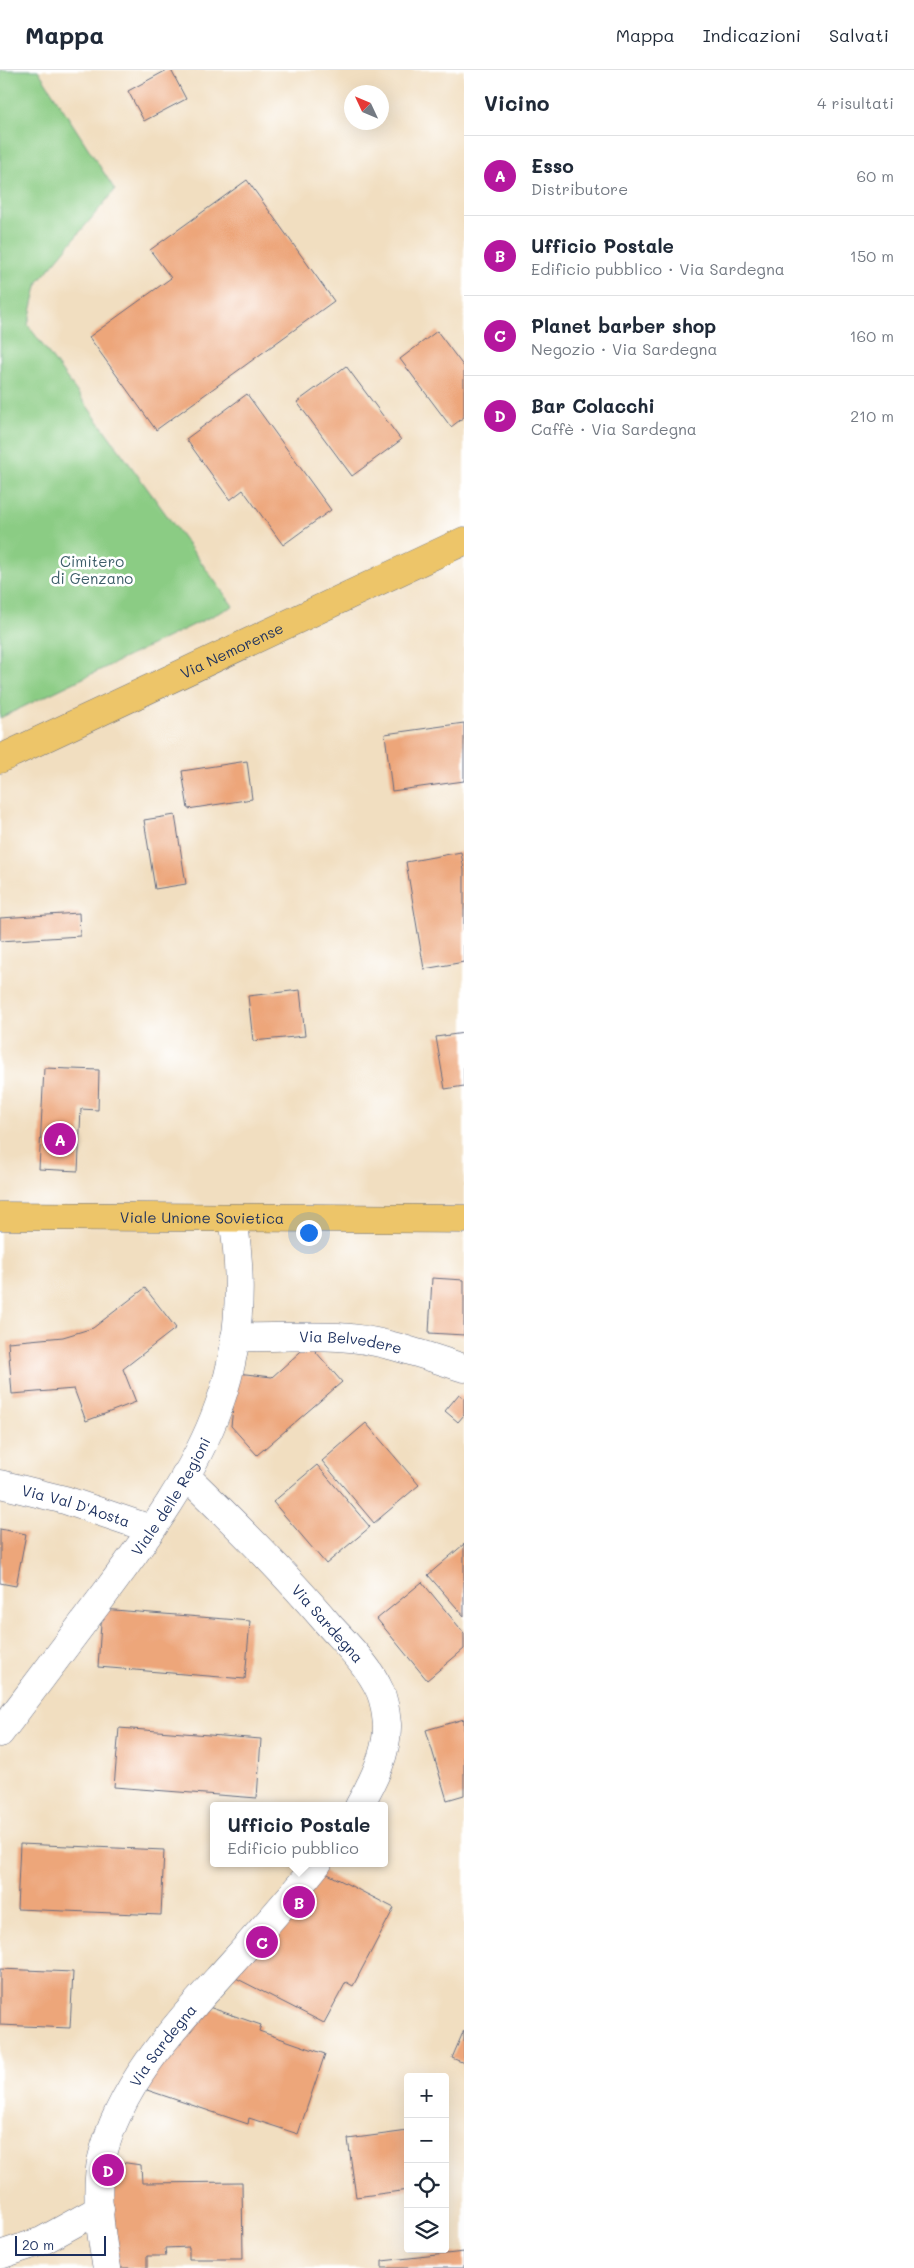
<!DOCTYPE html>
<html lang="it">
<head>
<meta charset="utf-8">
<style>
  body { margin:0; font-family:Mali,sans-serif; background:#f2f2f3; color:#1f2937 }
  .controls { position:absolute; right:15px; bottom:15px; display:grid; overflow:hidden; border-radius:5px; box-shadow:0 5px 20px #0002 }
  .controls button { width:45px; height:45px; display:grid; place-items:center; padding:0; border:0; border-bottom:1px solid #e0e1e3; background:#fff; color:#1f2937; font:25px sans-serif }
  .compass { position:absolute; left:344px; top:15px; width:45px; height:45px; border-radius:50%; background:#fff; box-shadow:0 5px 20px #0002; rotate:314deg }
  .scale { position:absolute; left:15px; bottom:12px; width:91px; box-sizing:border-box; padding-left:5px; border:2px solid #1b2f5e; border-top:0; font-size:14px; line-height:18px; white-space:nowrap; color:#1b2f5e; -webkit-text-stroke:4px #fff; paint-order:stroke }
  .you { position:absolute; left:308px; top:1162px; width:18px; height:18px; margin:-12px; border:4px solid #fff; border-radius:50%; background:#1a73e8; box-shadow:0 0 0 8px #1a73e833 }
  .badge { display:grid; place-items:center; width:32px; height:32px; border-radius:50%; background:#b5179e; color:#fff; font-size:16px; font-weight:700 }
  .pin { position:absolute; translate:-50% -50%; border:2px solid #fff; box-shadow:0 1px 5px #0006 }
  .popup { position:absolute; left:210px; top:1732px; width:178px; height:65px; box-sizing:border-box; display:grid; place-content:center; border-radius:5px; background:#fff; filter:drop-shadow(0 1px 4px #0005); font-size:16px; white-space:nowrap; color:#747a83 }
  .popup b { font-size:19px; color:#1f2937 }
  .popup::after { content:''; position:absolute; left:50%; top:100%; margin-left:-10px; border:10px solid transparent; border-top-color:#fff }
  .list { margin:0; padding:0; list-style:none }
  h2 { display:flex; justify-content:space-between; align-items:center; height:65px; margin:0; padding:0 20px; font-size:21px }
  h2 small { font-size:16px; font-weight:400; color:#747a83 }
  .list li { display:grid; grid-template-columns:32px 1fr auto; gap:15px; align-items:center; box-sizing:border-box; height:80px; padding:0 20px; border-top:1px solid #e0e1e3 }
  .list b { display:block; font-size:19px; white-space:nowrap }
  .list p { margin:0; font-size:16px; white-space:nowrap; color:#747a83 }
  .list em { font-size:16px; font-style:normal; color:#747a83 }
  .icon { flex:none; width:28px; height:28px; fill:none; stroke:currentColor; stroke-width:2; stroke-linecap:round; stroke-linejoin:round }
  .map { position:relative; flex:none; width:464px; height:2198px; overflow:hidden }
  header { display:flex; align-items:center; gap:30px; box-sizing:border-box; height:70px; padding:0 25px; background:#fff; border-bottom:1px solid #e0e1e3 }
  header strong { font-size:24px }
  nav { display:flex; gap:28px; margin-inline-start:auto; font-size:18px }
  main { display:flex }
  aside { flex:1; background:#fff }
  .map>svg:first-child { display:block }
  .green { fill:#8bcc84; stroke:#537e71 }
  .building { fill:#eda67a }
  .lines { fill:none; stroke-linecap:round; stroke-linejoin:round }
  .minor-casing { stroke:#666c80; stroke-width:29 }
  .major-casing { stroke:#666c80; stroke-width:29 }
  .minor { stroke:#fff; stroke-width:28 }
  .major { stroke:#edc569; stroke-width:28 }
  .labels { text-anchor:middle; dominant-baseline:central; stroke-width:5; stroke-linejoin:round; paint-order:stroke }
  .park-label { font-size:15px; fill:#3d5e69; stroke:#fff }
  .street-label { font-size:15px; fill:#1b2f5e; stroke:#fff }
</style>
</head>
<body>
<header>
<strong>Mappa</strong>
<nav><a>Mappa</a><a>Indicazioni</a><a>Salvati</a></nav>
</header>
<main>
<div class="map">
<svg width="464" height="2198" viewBox="0 0 464 2198">
  <rect width="100%" height="100%" fill="#fff"/>
  <filter id="ink" filterUnits="userSpaceOnUse"><feTurbulence type="fractalNoise" baseFrequency=".02" numOctaves="2"/><feDisplacementMap in="SourceGraphic" scale="10" xChannelSelector="R" yChannelSelector="G"/><feConvolveMatrix kernelMatrix="1 2 1 2 8 2 1 2 1" color-interpolation-filters="sRGB"/></filter>
  <filter id="wash" filterUnits="userSpaceOnUse"><feTurbulence type="fractalNoise" baseFrequency=".0096" numOctaves="4" result="noise"/><feDisplacementMap in="SourceGraphic" scale="20" xChannelSelector="R" yChannelSelector="G"/><feGaussianBlur stdDeviation="1.12" result="paint"/><feColorMatrix in="noise" values="0 0 0 0 0 0 0 0 0 0 0 0 0 0 0 0 0 1.4 0 .05"/><feComposite in="paint" operator="in"/></filter>
  <g filter="url(#wash)">
    <rect width="100%" height="100%" fill="#f1dec0"/>
    <!-- green -->
    <polygon class="green" points="0,0 38,0 115,120 38,212 28,255 233,536 0,648"/>
    <g id="blocks">
      <!-- building -->
      <g class="building">
        <polygon points="167,0 171,0 186,29 144,51 128,21"/>
        <polygon points="247,110 334,231 156,360 89,267 171,208 150,180"/>
        <polygon points="437,261 464,297 464,347 451,357 400,289"/>
        <polygon points="346,296 401,370 352,406 297,332"/>
        <polygon points="247,324 331,440 283,475 243,420 230,430 186,369"/>
        <polygon points="464,653 464,711 392,721 385,664"/>
        <polygon points="247,691 252,729 188,739 182,701"/>
        <polygon points="175,745 186,814 155,819 144,750"/>
        <polygon points="461,782 464,800 464,892 424,899 406,792"/>
        <polygon points="79,843 80,866 0,871 0,848"/>
        <polygon points="300,920 305,966 253,971 248,926"/>
        <polygon points="464,963 464,1016 445,1019 436,967"/>
        <polygon points="44,998 99,1000 98,1040 81,1039 78,1101 39,1099"/>
        <polygon points="432,1208 464,1210 464,1265 429,1263"/>
        <polygon points="145,1218 176,1258 123,1299 136,1332 86,1351 74,1319 12,1324 8,1272 63,1267 93,1258"/>
        <polygon points="309,1274 342,1312 257,1385 231,1356 237,1303 272,1307"/>
        <polygon points="459,1324 464,1328 464,1345 458,1352 445,1341"/>
        <polygon points="366,1353 419,1415 374,1453 322,1391"/>
        <polygon points="317,1395 370,1457 326,1494 273,1432"/>
        <polygon points="0,1459 26,1464 16,1516 0,1513"/>
        <polygon points="464,1474 464,1546 428,1505"/>
        <polygon points="422,1512 464,1563 464,1579 427,1610 377,1549"/>
        <polygon points="102,1539 250,1551 245,1609 98,1597"/>
        <polygon points="464,1649 464,1725 447,1730 426,1660"/>
        <polygon points="119,1658 261,1669 257,1728 114,1717"/>
        <polygon points="20,1774 164,1780 161,1845 17,1839"/>
        <polygon points="322,1801 394,1838 353,1916 346,1912 324,1953 228,1904"/>
        <polygon points="0,1899 73,1902 70,1958 0,1955"/>
        <polygon points="200,1934 261,1955 259,1961 325,1984 298,2064 249,2048 248,2054 147,2020 160,1982"/>
        <polygon points="464,1960 464,1993 452,1988"/>
        <polygon points="408,2061 408,2120 356,2127 348,2069"/>
        <polygon points="106,2090 141,2095 142,2113 242,2112 243,2189 189,2189 189,2177 165,2178 166,2186 147,2186 147,2198 112,2198"/>
        <polygon points="464,2182 464,2198 382,2198 382,2191"/>
      </g>
    </g>
  </g>
  <g filter="url(#ink)">
    <use href="#blocks" fill-opacity="0" stroke="#666c80" stroke-width="1"/>
    <g class="lines">
      <!-- minor casing -->
      <g class="minor-casing">
        <g id="minor">
          <path id="s1" d="M235,1267C269,1268 304,1265 338,1267C381,1269 423,1285 464,1298"/>
          <path id="s2" d="M185,1405C235,1453 284,1502 329,1555C347,1575 369,1596 380,1621C384,1630 386,1644 387,1654C388,1682 373,1712 359,1736"/>
          <path id="s3" d="M0,1414L65,1430L151,1459"/>
          <path id="s4" d="M0,1663C34,1618 67,1574 101,1529C145,1470 194,1406 219,1335C241,1275 243,1211 233,1148"/>
          <polyline points="0,2185 42,2171 100,2139"/>
          <path id="s5" d="M107,2198C101,2167 94,2120 102,2088C120,2012 180,1951 231,1894C261,1861 290,1828 318,1793"/>
        </g>
      </g>
      <!-- major casing -->
      <g class="major-casing">
        <g id="major">
          <path id="s6" d="M0,689L464,471"/>
          <path id="s7" d="M0,1146L464,1149"/>
        </g>
      </g>
      <!-- minor -->
      <use href="#minor" class="minor"/>
      <!-- major -->
      <use href="#major" class="major"/>
    </g>
  </g>
  <g class="labels">
    <!-- park labels -->
    <g class="park-label">
      <text x="92" y="491">Cimitero<tspan x="92" dy="17">di Genzano</tspan></text>
    </g>
    <!-- street labels -->
    <g class="street-label">
      <text stroke="none"><textPath href="#s6" startOffset="256">Via Nemorense</textPath></text>
      <text stroke="none"><textPath href="#s7" startOffset="202">Viale Unione Sovietica</textPath></text>
      <text stroke="none"><textPath href="#s1" startOffset="116">Via Belvedere</textPath></text>
      <text stroke="none"><textPath href="#s4" startOffset="292">Viale delle Regioni</textPath></text>
      <text stroke="none"><textPath href="#s3" startOffset="79">Via Val D'Aosta</textPath></text>
      <text stroke="none"><textPath href="#s2" startOffset="206">Via Sardegna</textPath></text>
      <text stroke="none"><textPath href="#s5" startOffset="240">Via Sardegna</textPath></text>
    </g>
  </g>
</svg>
<div class="controls">
<button>+</button>
<button>−</button>
<button><svg class="icon" aria-label="locate" viewBox="0 0 24 24"><circle cx="12" cy="12" r="6"/><path d="M12 2v4M12 18v4M2 12h4M18 12h4"/></svg></button>
<button><svg class="icon" aria-label="layers" viewBox="0 0 24 24"><path d="M12 4l9 5-9 5-9-5zM3 14l9 5 9-5"/></svg></button>
</div>
<svg class="compass" viewBox="-18 -18 36 36"><path d="M0-13l5 13h-10z" fill="#e53935"/><path d="M0 13l5-13h-10z" fill="#747a83"/></svg>
<div class="scale">20 m</div>
<div class="you"></div>
<div class="pin badge" style="left:60px;top:1069px">A</div>
<div class="pin badge" style="left:299px;top:1832px">B</div>
<div class="popup"><b>Ufficio Postale</b>Edificio pubblico</div>
<div class="pin badge" style="left:262px;top:1872px">C</div>
<div class="pin badge" style="left:108px;top:2100px">D</div>
</div>
<aside>
<h2>Vicino<small>4 risultati</small></h2>
<ul class="list">
<li><span class="badge">A</span><div><b>Esso</b><p>Distributore</p></div><em>60 m</em></li>
<li><span class="badge">B</span><div><b>Ufficio Postale</b><p>Edificio pubblico · Via Sardegna</p></div><em>150 m</em></li>
<li><span class="badge">C</span><div><b>Planet barber shop</b><p>Negozio · Via Sardegna</p></div><em>160 m</em></li>
<li><span class="badge">D</span><div><b>Bar Colacchi</b><p>Caffè · Via Sardegna</p></div><em>210 m</em></li>
</ul>
</aside>
</main>
</body>
</html>
